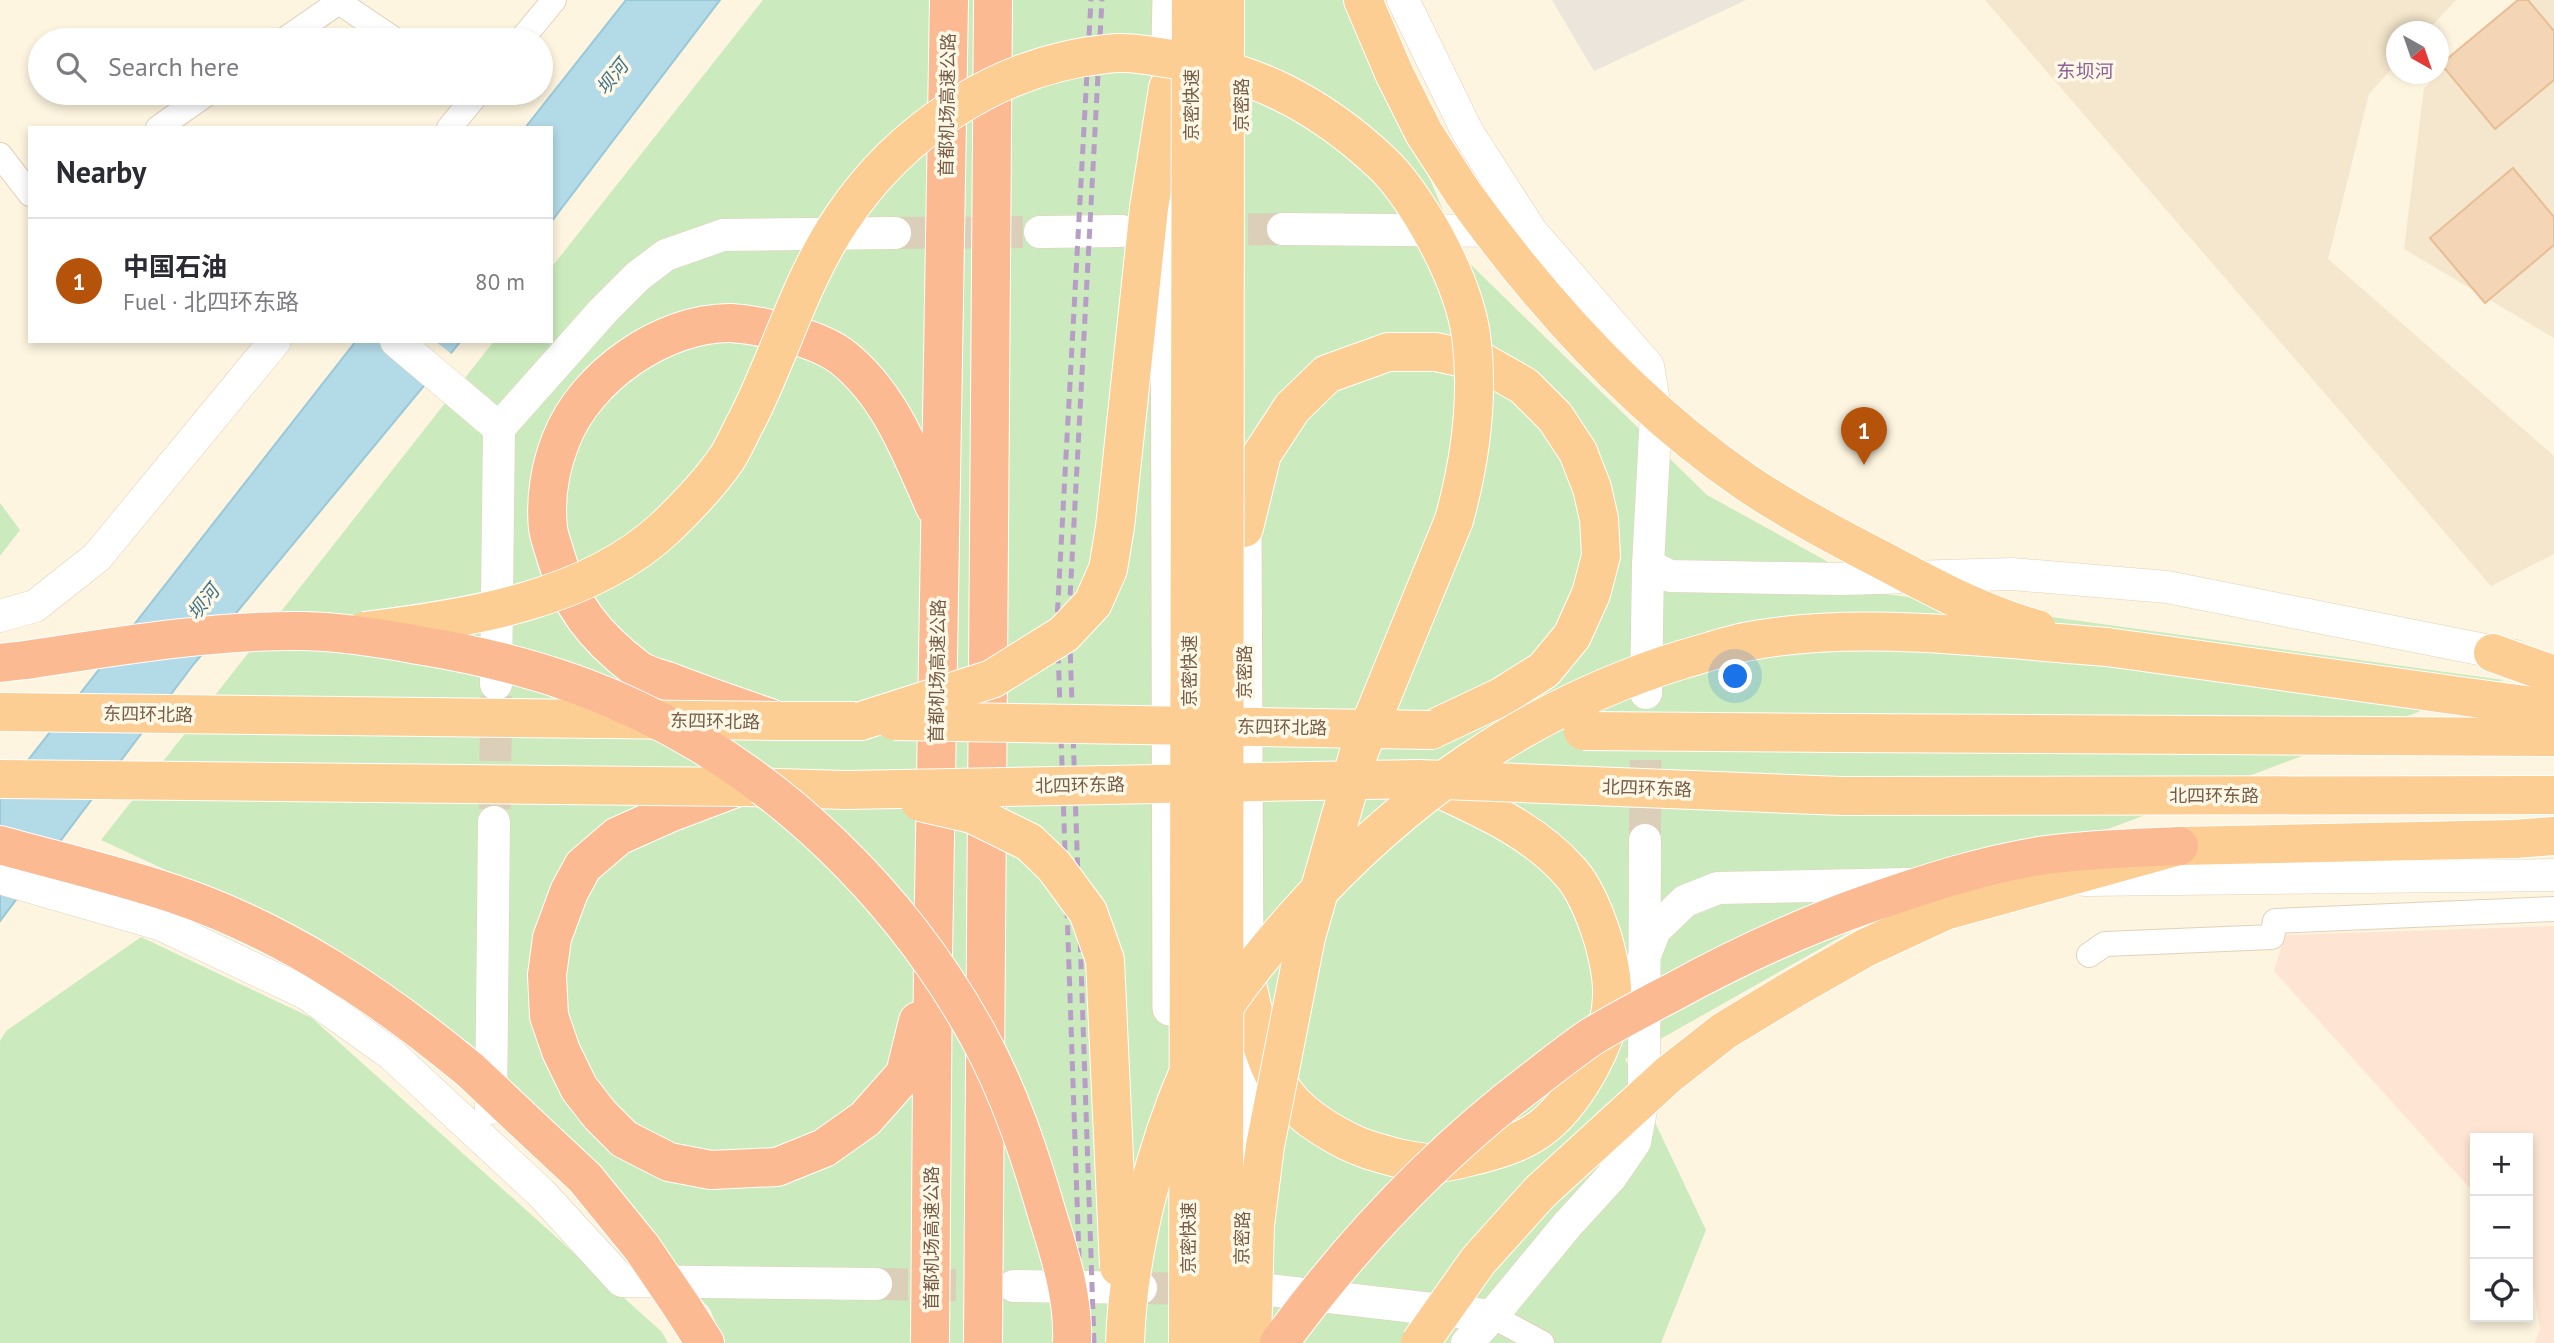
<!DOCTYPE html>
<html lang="en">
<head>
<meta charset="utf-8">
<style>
  body { margin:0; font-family:"PT Sans","Noto Sans SC",sans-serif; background:#f2f2f3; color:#2b2b33 }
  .controls { position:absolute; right:21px; bottom:21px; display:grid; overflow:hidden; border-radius:0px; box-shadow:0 4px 10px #0003 }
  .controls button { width:63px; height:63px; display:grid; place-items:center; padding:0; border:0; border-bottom:2px solid #e1e1e2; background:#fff; color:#2b2b33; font:35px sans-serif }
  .compass { position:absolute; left:2386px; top:21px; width:63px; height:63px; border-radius:50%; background:#fff; box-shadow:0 4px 10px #0003; rotate:140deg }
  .you { position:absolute; left:1736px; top:677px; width:24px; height:24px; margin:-18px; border:5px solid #fff; border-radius:50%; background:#1a73e8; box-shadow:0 0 0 10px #1a73e833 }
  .badge { display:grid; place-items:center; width:46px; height:46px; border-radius:50%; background:#b45309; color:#fff; font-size:23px; font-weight:700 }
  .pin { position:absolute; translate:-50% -58px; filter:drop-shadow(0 2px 4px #0008) }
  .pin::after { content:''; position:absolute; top:37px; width:24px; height:21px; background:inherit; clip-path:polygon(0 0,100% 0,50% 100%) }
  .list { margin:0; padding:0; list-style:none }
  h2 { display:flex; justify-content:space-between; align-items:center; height:91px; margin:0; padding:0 28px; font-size:30px }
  h2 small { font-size:23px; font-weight:400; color:#7c7c81 }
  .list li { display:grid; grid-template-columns:46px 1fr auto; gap:21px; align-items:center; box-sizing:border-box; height:126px; padding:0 28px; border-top:2px solid #e1e1e2 }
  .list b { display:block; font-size:26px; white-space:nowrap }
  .list p { margin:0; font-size:23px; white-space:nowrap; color:#7c7c81 }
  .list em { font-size:23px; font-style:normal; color:#7c7c81 }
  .icon { flex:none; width:38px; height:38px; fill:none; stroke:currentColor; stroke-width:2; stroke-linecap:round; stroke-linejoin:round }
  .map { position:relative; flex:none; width:2554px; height:1343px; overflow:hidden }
  .search { position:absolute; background:#fff; box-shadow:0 4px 10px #0003; left:28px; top:28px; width:525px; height:77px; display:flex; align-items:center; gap:18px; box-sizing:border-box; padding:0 24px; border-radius:38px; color:#7c7c81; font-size:26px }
  .panel { position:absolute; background:#fff; box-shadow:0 4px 10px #0003; left:28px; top:126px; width:525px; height:217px; border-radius:0px }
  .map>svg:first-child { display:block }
  .residential { fill:#f5e7cd }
  .commercial { fill:#fee4d2 }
  .industrial { fill:#ebe5db }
  .green { fill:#cbebbe }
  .water { fill:#b3dae7; stroke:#99c8d9; stroke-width:2 }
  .pier { fill:#fdf5df }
  .building { fill:#f4d5b6; stroke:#e7be95; stroke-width:2 }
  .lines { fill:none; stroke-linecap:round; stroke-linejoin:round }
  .tertiary-tunnel { stroke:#dbcfb9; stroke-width:32; stroke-dasharray:32 16; stroke-linecap:butt }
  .minor-casing { stroke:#e1d1bb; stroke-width:26 }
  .tertiary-casing { stroke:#e1d1bb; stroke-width:33 }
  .secondary-casing { stroke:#e7d3b9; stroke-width:37 }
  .trunk-casing { stroke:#fff; stroke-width:40 }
  .motorway-casing { stroke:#fff; stroke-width:40 }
  .minor { stroke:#fff; stroke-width:24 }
  .tertiary { stroke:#fff; stroke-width:32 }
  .secondary { stroke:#fff; stroke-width:35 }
  .trunk { stroke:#fdce93; stroke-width:38 }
  .motorway { stroke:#fbba92; stroke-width:38 }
  .rail { stroke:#b89ec6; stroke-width:5; stroke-dasharray:10 7; stroke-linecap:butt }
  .trunk-bridge-casing { stroke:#fff; stroke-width:40; stroke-linecap:butt }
  .motorway-bridge-casing { stroke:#fff; stroke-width:40; stroke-linecap:butt }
  .trunk-bridge { stroke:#fdce93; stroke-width:38 }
  .motorway-bridge { stroke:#fbba92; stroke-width:38 }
  .labels { text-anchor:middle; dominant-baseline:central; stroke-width:7; stroke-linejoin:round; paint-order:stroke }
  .street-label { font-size:18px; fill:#745c46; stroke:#fff8e6 }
  .neighbourhood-label { font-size:19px; fill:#8c6198; stroke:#fff8e6 }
  .water-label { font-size:19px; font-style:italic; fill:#3f748a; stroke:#fff8e6 }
</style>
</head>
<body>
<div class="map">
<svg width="2554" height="1343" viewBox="0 0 2554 1343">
  <rect width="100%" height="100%" fill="#fdf5df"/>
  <!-- residential -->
  <g class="residential">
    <polygon points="1985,0 2456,0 2427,31 2396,32 2396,64 2369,94 2328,259 2554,456 2554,554 2491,586"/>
    <polygon points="2517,0 2554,0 2554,338 2404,249 2424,88"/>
  </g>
  <!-- commercial -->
  <polygon class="commercial" points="2554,926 2554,1343 2535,1343 2540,1328 2528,1259 2528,1138 2475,1138 2475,1194 2274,971 2285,935"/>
  <!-- industrial -->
  <polygon class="industrial" points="1552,0 1746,0 1594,71"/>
  <!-- green -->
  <g class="green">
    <polygon points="763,0 1355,0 1462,256 1707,495 1886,594 2503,680 1878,916 1625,1059 1706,1230 1661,1343 724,1343 710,1309 469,1043 319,941 101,840 494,341 551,341 551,268"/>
    <polygon points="0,503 20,530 0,556"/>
    <polygon points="141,937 312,1018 662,1332 668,1343 0,1343 0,1041 6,1031"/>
  </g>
  <!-- water -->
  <g class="water">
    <polygon points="626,0 720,0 551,222 551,128 525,128"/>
    <polygon points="356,341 461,341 193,665 0,921 0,796"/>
  </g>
  <!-- pier -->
  <polygon class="pier" points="377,341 435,341 454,356 431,384"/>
  <!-- building -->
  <g class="building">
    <polygon points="2518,0 2528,0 2554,31 2554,80 2495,129 2441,64"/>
    <polygon points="2513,168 2554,217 2554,245 2485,303 2430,238"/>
  </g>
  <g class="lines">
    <!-- tertiary-tunnel -->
    <g class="tertiary-tunnel">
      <polyline points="1200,230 1283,229"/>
      <polyline points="895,233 1040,232"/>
      <polyline points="495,809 496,696"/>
      <polyline points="1645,840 1646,693"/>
      <polyline points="876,1284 1008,1286"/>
      <polyline points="1141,1288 1213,1289"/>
    </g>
    <!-- minor casing -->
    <g class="minor-casing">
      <g id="minor">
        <polyline points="284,40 339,2 395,40"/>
        <polyline points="521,40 554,0"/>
        <polyline points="158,128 208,93"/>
        <polyline points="449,128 478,93"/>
        <polyline points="0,155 30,194"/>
        <polyline points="2089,955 2105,944 2272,937 2275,921 2554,909"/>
        <polyline points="1492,1316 1542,1343"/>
      </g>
    </g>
    <!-- tertiary casing -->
    <g class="tertiary-casing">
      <g id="tertiary">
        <polyline points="1403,0 1468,133 1531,231 1648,366 1656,414 1648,565 1646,693"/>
        <polyline points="1283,229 1508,231"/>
        <polyline points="1040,232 1122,231"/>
        <polyline points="396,341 499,428"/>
        <polyline points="1648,565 1670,576 1843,579 2012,574 2167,587 2515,656"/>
        <polyline points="0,616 35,606 97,557 275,341"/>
        <polyline points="496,684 499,428 603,311 638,276 666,255 723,235 895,233"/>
        <polyline points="0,878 162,925 307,994 391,1054 541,1193 622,1281 876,1284"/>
        <polyline points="2085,880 2554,875"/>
        <polyline points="1643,960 1655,930 1685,901 1718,888 1908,884"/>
        <polyline points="491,1108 494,822"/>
        <polyline points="1014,1286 1141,1288"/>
        <polyline points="1261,1289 1492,1316 1568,1224 1611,1177 1635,1142 1644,1094 1645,840"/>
        <polyline points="1467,1343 1492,1316"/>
      </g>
    </g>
    <!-- secondary casing -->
    <g class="secondary-casing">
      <g id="secondary">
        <polyline points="1168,87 1170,0"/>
        <polyline points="1168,164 1170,1008"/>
        <polyline points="1243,1182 1246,980 1244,524"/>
      </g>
    </g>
    <!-- trunk casing -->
    <g class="trunk-casing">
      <g id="trunk">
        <polyline points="1363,0 1394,73 1424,133 1463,193"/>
        <polyline points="1149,208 1168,88"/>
        <polyline points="1244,528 1262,454 1292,408 1327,374 1388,352 1436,352 1482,362 1524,386 1555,417 1578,452 1592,488 1599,519 1601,556 1591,594 1572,636 1544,670 1501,697 1431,730"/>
        <polyline points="2107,647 2554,709"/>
        <polyline points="2493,653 2554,675"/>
        <polyline points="778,721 861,721"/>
        <polyline points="1839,733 2554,737"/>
        <polyline points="745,787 846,790"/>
        <polyline points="1842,796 2554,795"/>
        <polyline points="2515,839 2554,836"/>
        <path d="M1246,980C1255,1018 1262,1063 1286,1095C1303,1118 1342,1141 1369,1150C1389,1156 1409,1162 1431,1163C1446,1164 1463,1158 1477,1155C1501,1149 1526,1141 1545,1125C1577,1098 1611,1039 1612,997C1613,978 1608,957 1603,939C1596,917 1586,890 1571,873C1530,826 1473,805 1419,779"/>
      </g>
    </g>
    <!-- motorway casing -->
    <g class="motorway-casing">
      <g id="motorway">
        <polyline points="0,663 26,660"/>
        <path d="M770,718C738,707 706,696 675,684C663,679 646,676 636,668C595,637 569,604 555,554C553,546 549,537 548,528C545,499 550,467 561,440C585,377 663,322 731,323C746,324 763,327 778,331C799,336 823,343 841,356C890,394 911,453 935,507"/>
        <polyline points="738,787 672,812 618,836 583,866 569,892 552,938 547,975 549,1016 561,1051 579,1088 600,1115 624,1139 669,1162 711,1170 777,1167 824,1148 865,1119 905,1074 918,1021"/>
        <path d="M0,845C58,861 117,875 174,894C284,931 382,997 470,1070"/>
        <polyline points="522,1119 585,1178 642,1248"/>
        <polyline points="682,1307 705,1343"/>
        <polyline points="930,1343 933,958 949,0"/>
        <polyline points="983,1343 993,0"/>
      </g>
    </g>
    <!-- minor -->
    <use href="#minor" class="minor"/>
    <!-- tertiary -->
    <use href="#tertiary" class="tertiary"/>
    <!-- secondary -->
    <use href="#secondary" class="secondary"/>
    <!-- trunk -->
    <use href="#trunk" class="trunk"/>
    <!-- motorway -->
    <use href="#motorway" class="motorway"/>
    <!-- rail -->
    <g class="rail">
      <polyline points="1082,1343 1057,620 1091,0"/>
      <polyline points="1094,1343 1069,616 1102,0"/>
    </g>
    <!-- trunk-bridge casing -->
    <g class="trunk-bridge-casing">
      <g id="trunk-bridge">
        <path d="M1463,193C1541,302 1633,404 1744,481C1788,511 1835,536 1882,560C1932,587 1982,614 2037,629"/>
        <path d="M364,631C466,619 588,600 665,528C687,507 710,483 727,458C735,446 740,432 747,420C780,355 800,281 841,220C900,131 998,65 1106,54C1125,51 1145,55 1165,58C1253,70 1318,103 1382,163C1401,181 1415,203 1428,225C1447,258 1465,296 1471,335C1479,396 1470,462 1454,520L1359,752L1306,937L1265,1146L1255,1225L1252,1343"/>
        <polyline points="0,712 778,721"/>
        <polyline points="861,721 992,679 1064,634 1093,603 1108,569 1115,527 1149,208"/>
        <polyline points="894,721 1431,730"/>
        <polyline points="1583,731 1839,733"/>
        <polyline points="0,779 740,787"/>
        <polyline points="846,790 1419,779 1842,796"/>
        <polyline points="920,802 972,814 1029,842 1054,866 1088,912 1105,960 1119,1267"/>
        <path d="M1125,1343C1128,1252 1155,1147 1192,1064C1217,1010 1255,963 1294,918C1402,797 1528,707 1684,659C1706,653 1728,645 1750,641C1861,620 1995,639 2107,647"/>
        <polyline points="1188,1343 1191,0"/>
        <polyline points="1224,1343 1225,0"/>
        <polyline points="1420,1343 1478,1261 1540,1192 1668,1075 1724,1031 1795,988 1865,948 1945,911 2179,846 2515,839"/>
      </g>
    </g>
    <!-- motorway-bridge casing -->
    <g class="motorway-bridge-casing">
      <g id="motorway-bridge">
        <path d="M26,660C117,646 211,630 304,631C342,632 381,638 418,645C493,657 568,677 637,710C781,777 903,898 979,1037C1010,1094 1030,1155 1048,1217C1061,1258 1074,1300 1072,1343"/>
        <polyline points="470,1070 522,1119"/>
        <polyline points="642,1248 682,1307"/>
        <path d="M1279,1343C1352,1243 1436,1154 1535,1079C1553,1065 1572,1050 1591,1037C1617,1021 1644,1007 1671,993C1735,958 1801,927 1870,903C1928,883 1985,864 2046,855C2090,849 2134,848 2179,846"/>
      </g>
    </g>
    <!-- trunk-bridge -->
    <use href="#trunk-bridge" class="trunk-bridge"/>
    <!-- motorway-bridge -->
    <use href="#motorway-bridge" class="motorway-bridge"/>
  </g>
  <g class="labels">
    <!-- street labels -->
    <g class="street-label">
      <text transform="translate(947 105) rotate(-89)">首都机场高速公路</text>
      <text transform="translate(1191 105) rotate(-90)">京密快速</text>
      <text transform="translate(1241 105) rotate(-90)">京密路</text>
      <text transform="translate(937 671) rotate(-89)">首都机场高速公路</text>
      <text transform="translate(1189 671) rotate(-90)">京密快速</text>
      <text transform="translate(1244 672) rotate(-90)">京密路</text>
      <text transform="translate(148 714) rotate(1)">东四环北路</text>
      <text transform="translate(715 721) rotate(1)">东四环北路</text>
      <text transform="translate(1282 727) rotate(1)">东四环北路</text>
      <text transform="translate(1080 785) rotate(-1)">北四环东路</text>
      <text transform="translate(1647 788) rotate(2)">北四环东路</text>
      <text x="2214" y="795">北四环东路</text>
      <text transform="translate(931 1238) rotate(-90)">首都机场高速公路</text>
      <text transform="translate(1188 1238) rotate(-90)">京密快速</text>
      <text transform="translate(1242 1238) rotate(-89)">京密路</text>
    </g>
    <!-- neighbourhood labels -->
    <g class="neighbourhood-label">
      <text x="2085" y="71">东坝河</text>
    </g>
    <!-- water labels -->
    <g class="water-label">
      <text transform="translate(612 77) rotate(-52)">坝河</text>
      <text transform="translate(203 602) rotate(-52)">坝河</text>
    </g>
  </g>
</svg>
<div class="controls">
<button>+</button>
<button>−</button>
<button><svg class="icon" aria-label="locate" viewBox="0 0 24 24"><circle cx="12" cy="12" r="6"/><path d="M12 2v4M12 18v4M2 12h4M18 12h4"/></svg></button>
</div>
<svg class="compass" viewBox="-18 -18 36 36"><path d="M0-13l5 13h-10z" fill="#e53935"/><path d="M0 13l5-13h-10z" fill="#7c7c81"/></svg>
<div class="you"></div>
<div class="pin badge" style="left:1864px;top:465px">1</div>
<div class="search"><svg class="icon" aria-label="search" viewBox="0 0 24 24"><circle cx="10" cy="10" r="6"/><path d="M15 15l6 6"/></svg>Search here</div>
<section class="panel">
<h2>Nearby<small></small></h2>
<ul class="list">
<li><span class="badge">1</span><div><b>中国石油</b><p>Fuel · 北四环东路</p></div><em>80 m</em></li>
</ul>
</section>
</div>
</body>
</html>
